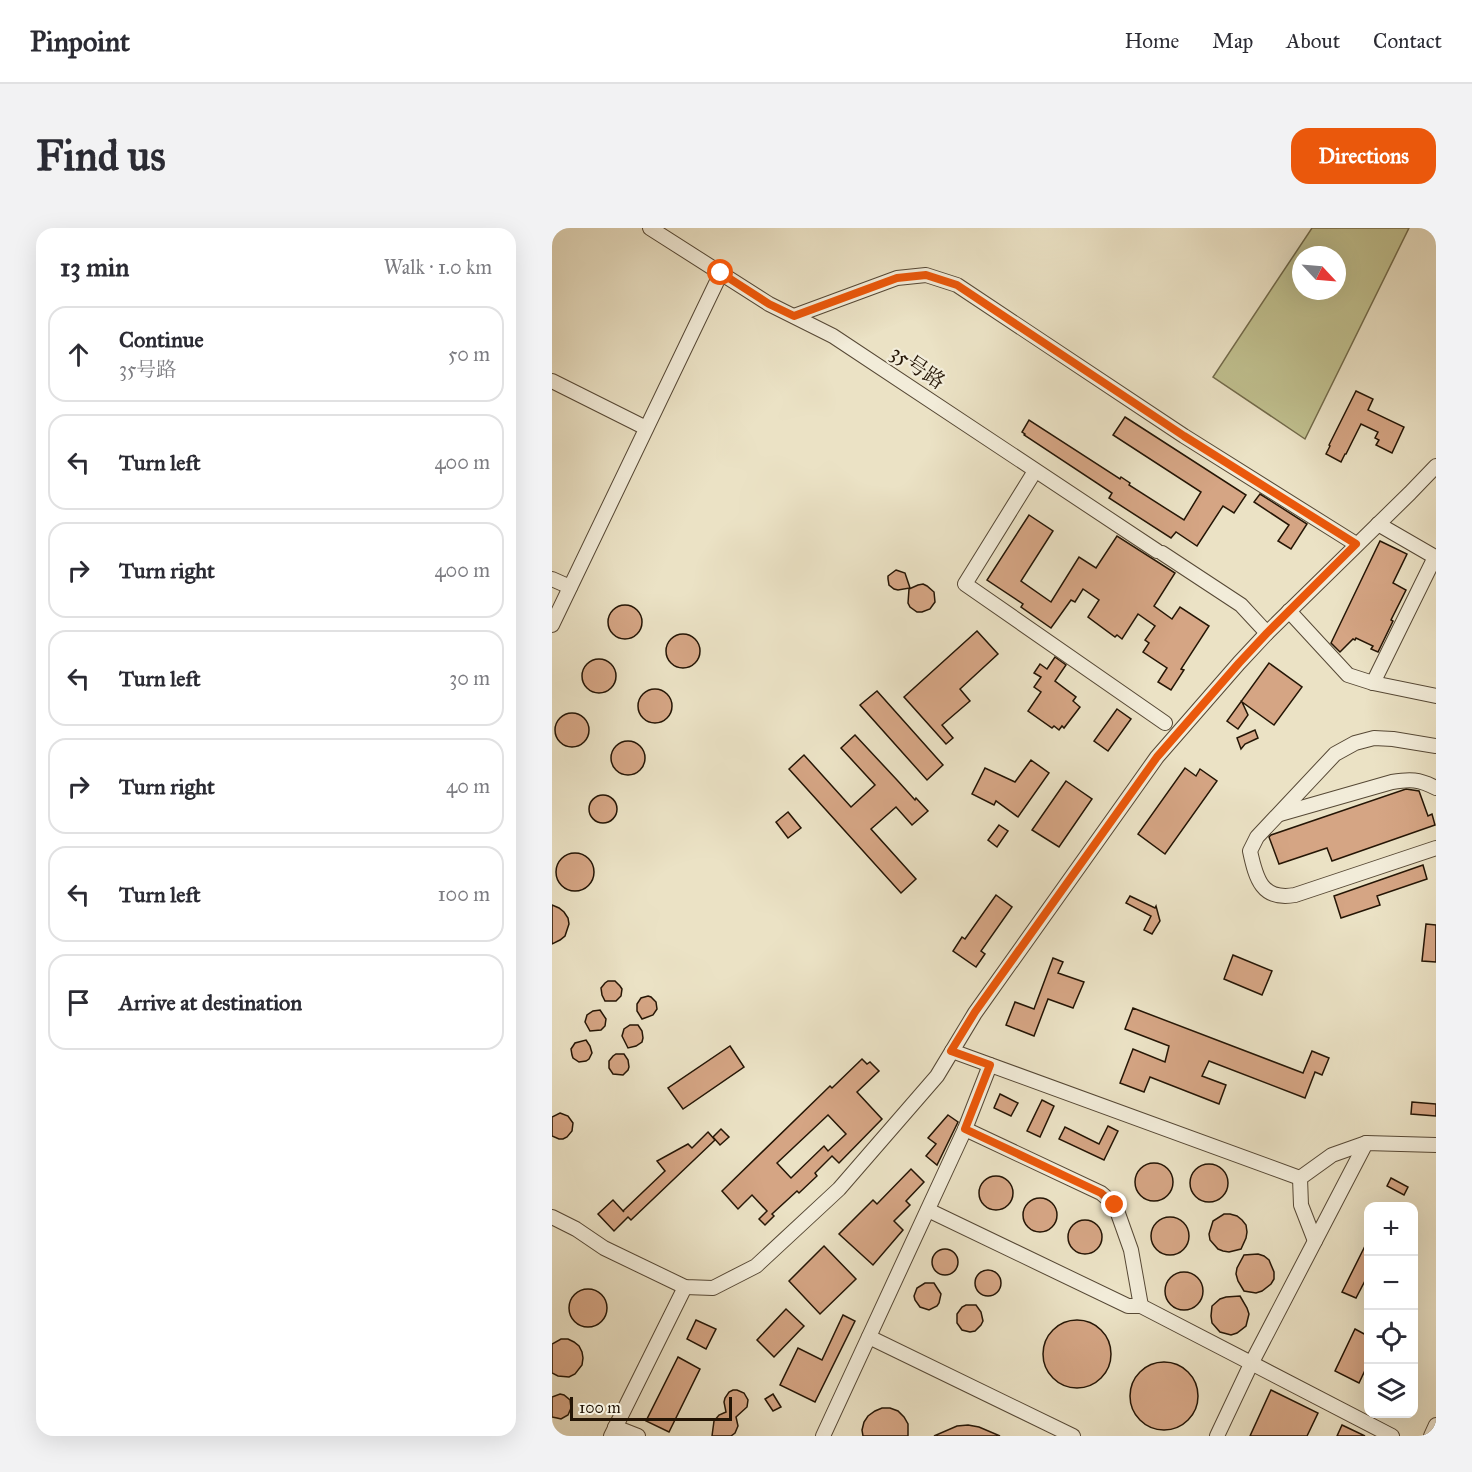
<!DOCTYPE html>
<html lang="en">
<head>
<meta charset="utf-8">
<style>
  body { margin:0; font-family:"IM FELL Great Primer","Noto Serif SC",serif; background:#f2f2f3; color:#2b2b33 }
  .controls { position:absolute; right:18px; bottom:18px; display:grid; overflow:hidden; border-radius:12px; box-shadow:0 6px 24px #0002 }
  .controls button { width:54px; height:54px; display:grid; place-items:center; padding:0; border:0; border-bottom:2px solid #e1e1e2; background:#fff; color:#2b2b33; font:30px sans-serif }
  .compass { position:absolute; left:740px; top:18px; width:54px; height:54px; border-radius:50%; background:#fff; box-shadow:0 6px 24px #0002; rotate:116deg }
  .scale { position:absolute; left:18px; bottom:15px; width:162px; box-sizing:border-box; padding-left:6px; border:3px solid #241505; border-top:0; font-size:16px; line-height:21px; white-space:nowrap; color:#241505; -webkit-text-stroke:4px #f2ecd9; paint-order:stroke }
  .stop { position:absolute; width:18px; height:18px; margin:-14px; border:4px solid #ea580c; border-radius:50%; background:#fff }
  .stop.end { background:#ea580c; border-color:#fff; box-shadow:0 2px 6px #0008 }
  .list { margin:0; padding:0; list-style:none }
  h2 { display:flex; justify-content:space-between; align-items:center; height:78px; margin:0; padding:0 24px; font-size:26px }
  h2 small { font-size:20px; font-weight:400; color:#7c7c81 }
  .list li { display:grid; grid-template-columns:39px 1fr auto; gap:18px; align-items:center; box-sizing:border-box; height:96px; margin:0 12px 12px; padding:0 12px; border:2px solid #e1e1e2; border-radius:18px }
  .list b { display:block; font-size:22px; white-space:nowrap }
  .list p { margin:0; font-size:20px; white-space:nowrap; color:#7c7c81 }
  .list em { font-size:20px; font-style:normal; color:#7c7c81 }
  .icon { flex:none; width:33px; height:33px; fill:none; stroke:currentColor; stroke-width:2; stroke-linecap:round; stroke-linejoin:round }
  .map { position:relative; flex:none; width:884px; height:1208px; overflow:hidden; border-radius:18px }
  header { display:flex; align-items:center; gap:36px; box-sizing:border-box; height:84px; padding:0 30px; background:#fff; border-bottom:2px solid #e1e1e2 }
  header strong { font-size:28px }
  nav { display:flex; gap:33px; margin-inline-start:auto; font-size:21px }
  .intro { display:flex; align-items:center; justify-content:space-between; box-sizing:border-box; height:144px; padding:0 36px }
  h1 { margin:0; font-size:42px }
  .button { padding:15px 27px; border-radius:18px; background:#ea580c; color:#fff; font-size:21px; font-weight:700 }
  main { display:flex; gap:36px; padding:0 36px }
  aside { flex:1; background:#fff; border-radius:18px; box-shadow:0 6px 24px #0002 }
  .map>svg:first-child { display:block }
  .green { fill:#c0c08f; stroke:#726a4a; stroke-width:1.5; fill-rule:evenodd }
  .building { fill:#d5a584; stroke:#241505; stroke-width:1.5; fill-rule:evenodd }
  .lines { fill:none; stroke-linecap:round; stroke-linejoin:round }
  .minor-casing { stroke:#564835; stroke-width:16 }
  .minor { stroke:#f2ecd9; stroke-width:14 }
  .route { stroke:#ea580c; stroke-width:8 }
  .labels { text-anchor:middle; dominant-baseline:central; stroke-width:4.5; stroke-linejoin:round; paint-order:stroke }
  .street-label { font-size:21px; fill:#241505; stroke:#f2ecd9 }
</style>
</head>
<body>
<header>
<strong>Pinpoint</strong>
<nav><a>Home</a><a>Map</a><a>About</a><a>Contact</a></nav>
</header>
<div class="intro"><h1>Find us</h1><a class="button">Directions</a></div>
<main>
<aside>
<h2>13 min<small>Walk · 1.0 km</small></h2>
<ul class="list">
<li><svg class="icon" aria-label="ahead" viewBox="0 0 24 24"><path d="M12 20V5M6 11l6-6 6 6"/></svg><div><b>Continue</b><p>35号路</p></div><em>50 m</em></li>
<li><svg class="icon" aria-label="left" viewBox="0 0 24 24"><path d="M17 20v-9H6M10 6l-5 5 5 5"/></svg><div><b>Turn left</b></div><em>400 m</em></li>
<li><svg class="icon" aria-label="right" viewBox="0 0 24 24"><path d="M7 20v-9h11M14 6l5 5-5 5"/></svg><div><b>Turn right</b></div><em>400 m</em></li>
<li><svg class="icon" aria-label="left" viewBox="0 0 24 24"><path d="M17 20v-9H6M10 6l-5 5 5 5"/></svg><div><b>Turn left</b></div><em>30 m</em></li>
<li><svg class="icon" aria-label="right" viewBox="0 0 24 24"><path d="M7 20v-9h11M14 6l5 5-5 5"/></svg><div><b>Turn right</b></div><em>40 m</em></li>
<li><svg class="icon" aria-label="left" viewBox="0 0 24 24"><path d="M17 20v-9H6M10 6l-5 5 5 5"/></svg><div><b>Turn left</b></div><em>100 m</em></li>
<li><svg class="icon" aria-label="arrive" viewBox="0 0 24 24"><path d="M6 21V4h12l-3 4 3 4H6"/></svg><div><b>Arrive at destination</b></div></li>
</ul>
</aside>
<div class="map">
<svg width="884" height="1208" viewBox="0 0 884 1208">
  <rect width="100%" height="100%" fill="#ebe2c5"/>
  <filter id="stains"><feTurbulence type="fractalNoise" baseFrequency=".00333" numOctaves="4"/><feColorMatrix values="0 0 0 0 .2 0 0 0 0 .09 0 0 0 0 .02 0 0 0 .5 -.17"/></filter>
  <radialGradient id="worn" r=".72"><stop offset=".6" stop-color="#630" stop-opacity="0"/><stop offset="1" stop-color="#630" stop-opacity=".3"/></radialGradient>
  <!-- green -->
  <path class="green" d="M760,0H857L753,211L661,149ZM749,27H785V63H749Z"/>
  <!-- building -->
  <g class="building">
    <polygon points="804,163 821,171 816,182 852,199 840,225 824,217 827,212 823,210 826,204 809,196 794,226 793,226 789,234 774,226 778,218 777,217"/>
    <polygon points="573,189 694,267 682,285 671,278 645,318 624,304 619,310 557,270 560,265 472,207 473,206 470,204 477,192 568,251 569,249 578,255 577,257 632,292 649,264 561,207"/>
    <polygon points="708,266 755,296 739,321 726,313 737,297 702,274"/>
    <polygon points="477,287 501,303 469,353 499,374 527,329 544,340 565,308 623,345 602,378 620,391 628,379 657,398 629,441 632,442 619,462 606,454 615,440 591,424 597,415 593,412 603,398 586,386 570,411 565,407 563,409 536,389 547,372 531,361 523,374 519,372 499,400 469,379 471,376 435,352"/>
    <polygon points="828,313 855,326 841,355 854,362 839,392 841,393 826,424 819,421 821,418 804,410 803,412 801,411 788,424 779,415"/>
    <polygon points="344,342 353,345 358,360 346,362 342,361 337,357 336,351 336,348"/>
    <polygon points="371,356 375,358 382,364 383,374 378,381 370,384 365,384 358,379 356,375 357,361 366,357"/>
    <circle cx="73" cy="394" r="17"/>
    <polygon points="425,403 446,426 408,461 418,473 390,497 401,510 394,516 352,469"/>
    <circle cx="131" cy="423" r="17"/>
    <polygon points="503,429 514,437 503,453 524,469 521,473 528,479 512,500 510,498 507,502 502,498 500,500 476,483 489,464 482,459 489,449 482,445 488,436 495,441"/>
    <circle cx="47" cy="448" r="17"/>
    <polygon points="717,435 750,459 722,497 690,474 696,487 686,501 675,493"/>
    <circle cx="103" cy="478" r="17"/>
    <polygon points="325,463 391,537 375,552 308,477"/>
    <polygon points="565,481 579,491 556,523 542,513"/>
    <circle cx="20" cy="502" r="17"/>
    <polygon points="703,502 706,510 693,516 689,521 685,510"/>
    <polygon points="303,507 345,552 363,572 364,570 376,583 360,597 344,579 319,601 364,651 349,665 237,541 252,527 299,579 323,557 289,520"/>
    <circle cx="76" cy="530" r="17"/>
    <polygon points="479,532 497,545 466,589 444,573 442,577 420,566 433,540 463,554"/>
    <polygon points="633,540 644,548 648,541 665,553 613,626 586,606"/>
    <polygon points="514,553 540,571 507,619 480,602"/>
    <polygon points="854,561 867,563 876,588 880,586 883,597 780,633 775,620 727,636 717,609 719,607"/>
    <circle cx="51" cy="581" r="14"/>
    <polygon points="236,584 249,600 236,610 224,594"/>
    <polygon points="447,597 456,603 445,619 436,612"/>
    <circle cx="23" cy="644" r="19"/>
    <polygon points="871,637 875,651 825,668 828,677 789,690 782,668"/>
    <polygon points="444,667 460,679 429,723 433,726 424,739 401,723 410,709 413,711"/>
    <polygon points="578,668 603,680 604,678 608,693 600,706 592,702 599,688 574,675"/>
    <polygon points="0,677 7,680 12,684 16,690 17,696 13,708 8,712 0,716"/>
    <polygon points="874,696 884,697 884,734 870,733"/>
    <polygon points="681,727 720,743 710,767 672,751"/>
    <polygon points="501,730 511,734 506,745 532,754 521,780 496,771 482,808 454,797 463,774 482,781"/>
    <polygon points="56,753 63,753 68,758 70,761 69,768 64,773 53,773 50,767 49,760 53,755"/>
    <polygon points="96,768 99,769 104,774 105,781 101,787 90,791 85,783 85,776 89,770"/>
    <polygon points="581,780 751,845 760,823 777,830 770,847 763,844 753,870 657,833 650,848 674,857 667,876 598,849 592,864 568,855 581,821 613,834 617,818 573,801"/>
    <polygon points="48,782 54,791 53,798 49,802 38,803 33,794 35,787 41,783"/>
    <polygon points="78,797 86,797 90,803 91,810 90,814 84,818 76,820 70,808 72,801"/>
    <polygon points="34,812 38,818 40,825 37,831 34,833 27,834 21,830 20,827 19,821 23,815"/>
    <polygon points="178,818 192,839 131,881 116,860"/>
    <polygon points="64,826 72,826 76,832 77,839 76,842 71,847 61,846 57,840 57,833 61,828"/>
    <path d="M310,831L315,836L318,834L327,843L305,864L330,891L287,935L280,928L263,945L265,948L247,965L245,963L220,986L222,988L213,997L207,991L215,983L200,967L186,981L170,963L278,858L280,860ZM276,887L294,906L276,923L272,918L239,950L225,935Z"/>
    <polygon points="448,866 466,875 459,888 442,880"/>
    <polygon points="490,872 502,878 488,909 475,903"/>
    <polygon points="860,874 884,876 884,888 859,886"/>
    <polygon points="8,885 16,888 21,895 20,903 15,909 11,911 7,911 0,908 0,889"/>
    <polygon points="396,887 406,894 385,937 374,928 384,916 376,910"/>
    <polygon points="556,898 566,903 552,932 507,911 513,899 547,916"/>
    <polygon points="169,901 177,909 168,917 161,909"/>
    <polygon points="156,904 163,912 79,992 76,989 62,1003 46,986 61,972 72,984 71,983 113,943 105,933 136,916 140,920"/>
    <circle cx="602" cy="954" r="19"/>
    <circle cx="657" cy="955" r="19"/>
    <polygon points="359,941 372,954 354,973 358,977 342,993 351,1002 321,1037 287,1006 321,972 325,976"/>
    <circle cx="444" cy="965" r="17"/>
    <polygon points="839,950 856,959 852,967 835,958"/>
    <circle cx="488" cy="987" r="17"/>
    <polygon points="672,986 678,986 685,988 690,992 694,997 695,1004 694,1010 689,1021 677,1024 671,1023 666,1021 658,1012 657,1006 661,993"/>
    <circle cx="618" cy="1008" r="19"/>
    <circle cx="533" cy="1009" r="17"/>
    <polygon points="816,1012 816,1047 804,1070 790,1064"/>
    <polygon points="272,1018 304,1051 268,1086 237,1053"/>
    <circle cx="393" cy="1034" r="13"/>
    <polygon points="706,1026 712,1028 717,1032 722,1044 722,1051 719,1056 710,1063 704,1065 692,1063 686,1053 684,1046 685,1040 692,1027"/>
    <circle cx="436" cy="1055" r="13"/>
    <circle cx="632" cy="1063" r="19"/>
    <polygon points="373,1055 382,1055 389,1066 387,1075 385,1078 377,1082 368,1079 363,1072 362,1068 365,1060"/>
    <circle cx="36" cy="1080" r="19"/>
    <polygon points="688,1068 695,1080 697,1086 694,1098 685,1105 679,1107 668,1104 660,1095 659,1088 660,1078 668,1071 674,1069"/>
    <polygon points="414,1077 424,1077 429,1084 431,1093 429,1097 423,1103 418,1104 410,1102 405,1095 405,1086 410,1079"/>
    <polygon points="234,1081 252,1098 222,1129 205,1112"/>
    <polygon points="291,1087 303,1093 263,1174 228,1157 246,1120 270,1132"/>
    <polygon points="144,1092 164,1101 154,1121 135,1111"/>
    <circle cx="525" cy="1126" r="34"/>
    <polygon points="803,1101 816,1108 816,1136 807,1155 783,1143"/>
    <polygon points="9,1111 16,1111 22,1114 27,1118 30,1124 31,1130 30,1137 23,1146 17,1149 6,1148 0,1145 0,1116"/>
    <polygon points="126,1129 148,1141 117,1204 94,1193"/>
    <circle cx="612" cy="1168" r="34"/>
    <polygon points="181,1162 185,1162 192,1165 196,1172 195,1179 184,1189 186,1198 183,1205 179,1208 160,1208 162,1193 167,1187 174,1184 172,1174 173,1170 177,1164"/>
    <polygon points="719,1162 766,1185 755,1208 698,1208"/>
    <polygon points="8,1166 12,1167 18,1172 19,1180 16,1187 9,1191 5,1190 0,1189 0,1169"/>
    <polygon points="221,1166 229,1179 221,1183 213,1171"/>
    <polygon points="330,1180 338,1180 346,1183 352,1189 356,1196 356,1208 311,1208 310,1202 312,1194 316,1188 323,1183"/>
    <polygon points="416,1197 427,1199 448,1208 382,1208 405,1198"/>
    <polygon points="790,1197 813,1208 785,1208"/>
  </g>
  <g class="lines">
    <!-- minor casing -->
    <g class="minor-casing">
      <g id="minor">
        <polyline points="98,0 217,76 281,108 605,323"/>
        <polyline points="242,88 345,50 374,47 405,57 632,208 804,316"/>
        <polyline points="0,153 94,200"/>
        <polyline points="483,243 413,356 613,495"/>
        <polyline points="610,325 689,377 715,405"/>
        <polyline points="0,351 18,359"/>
        <polyline points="737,383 796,447 821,455 884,468"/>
        <polyline points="0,397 169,45"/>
        <polyline points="821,455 883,329 826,296"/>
        <path d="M884,518L841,511L822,510L803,515L783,526L705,609L698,623C704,651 710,673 743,667L884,620"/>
        <path d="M728,586L840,554C858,551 867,551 884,560"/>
        <polyline points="400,823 748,950"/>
        <polyline points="413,901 549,965 563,977 579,1022 589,1078"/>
        <polyline points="376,982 576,1078 589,1078 840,1208"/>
        <polyline points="0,989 24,1001 52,1020 133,1059 161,1060 204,1038 287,961 385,848 423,785 605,529 687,435 715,405 858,265 884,238"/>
        <polyline points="763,1013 749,977 748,950 780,927 814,915"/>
        <polyline points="317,1109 521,1208"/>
        <polyline points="63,1199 86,1208"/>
        <polyline points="59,1208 133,1059"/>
        <polyline points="271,1208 413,901 438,837"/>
        <polyline points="665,1208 699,1136 814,915 884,917"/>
        <polyline points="879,1208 884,1197"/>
      </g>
    </g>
    <!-- minor -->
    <use href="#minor" class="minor"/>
  </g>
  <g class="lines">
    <!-- route -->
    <polyline class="route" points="169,45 217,76 242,88 345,50 374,47 405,57 632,208 804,316 715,405 687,435 605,529 423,784 399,823 438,837 413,901 549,965 563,977"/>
  </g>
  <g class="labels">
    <!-- street labels -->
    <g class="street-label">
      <text transform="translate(366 139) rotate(34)">35号路</text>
    </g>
  </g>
  <rect width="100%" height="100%" filter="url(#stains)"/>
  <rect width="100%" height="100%" fill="url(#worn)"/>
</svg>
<div class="controls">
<button>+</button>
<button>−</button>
<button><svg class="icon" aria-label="locate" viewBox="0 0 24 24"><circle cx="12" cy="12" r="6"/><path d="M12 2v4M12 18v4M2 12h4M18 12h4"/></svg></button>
<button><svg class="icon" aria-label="layers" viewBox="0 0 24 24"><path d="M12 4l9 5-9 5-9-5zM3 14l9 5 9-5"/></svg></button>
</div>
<svg class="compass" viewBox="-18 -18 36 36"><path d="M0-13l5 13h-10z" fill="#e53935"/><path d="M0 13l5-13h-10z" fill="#7c7c81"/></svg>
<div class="scale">100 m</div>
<div class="stop" style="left:169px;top:45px"></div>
<div class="stop end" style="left:563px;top:977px"></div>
</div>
</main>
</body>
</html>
